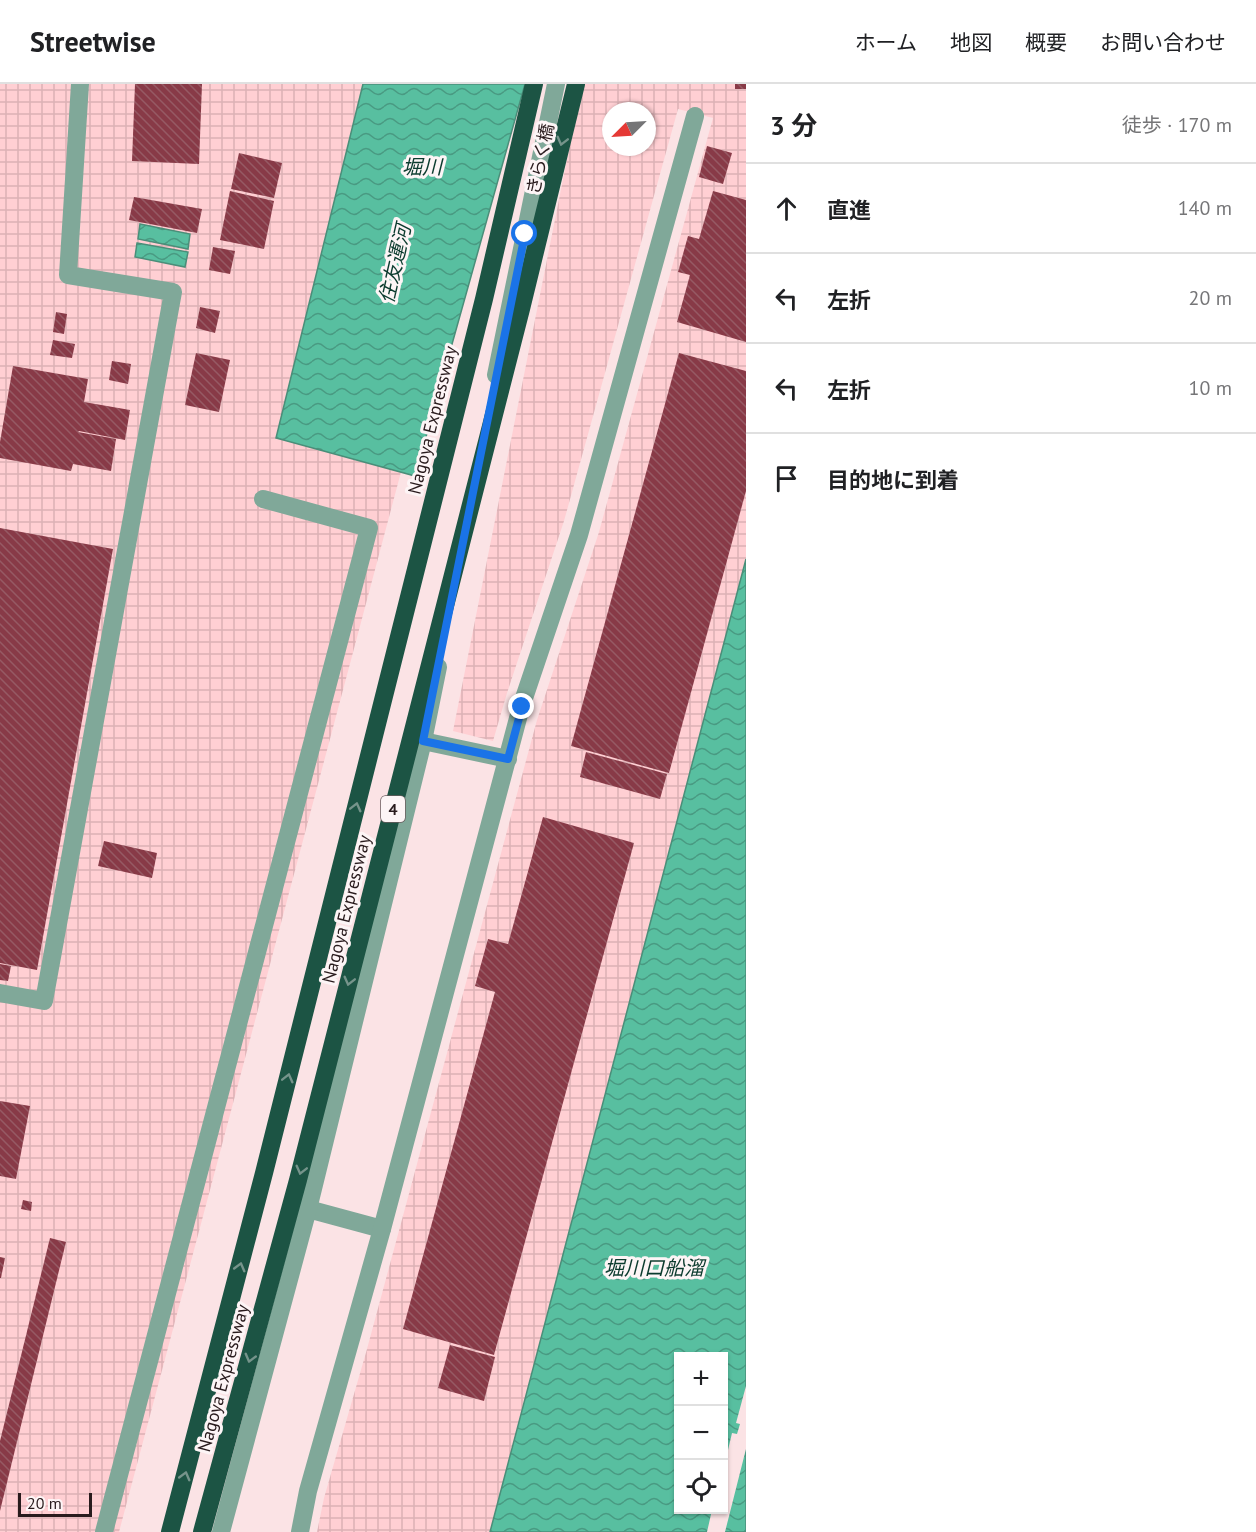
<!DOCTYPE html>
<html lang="ja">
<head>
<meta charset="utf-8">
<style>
  body { margin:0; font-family:"PT Sans","Noto Sans JP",sans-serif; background:#f2f2f2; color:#202124 }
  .controls { position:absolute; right:18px; bottom:18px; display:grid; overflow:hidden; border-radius:0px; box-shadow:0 2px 4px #0004 }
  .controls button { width:54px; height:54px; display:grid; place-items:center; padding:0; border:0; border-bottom:2px solid #e0e0e0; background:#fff; color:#202124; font:30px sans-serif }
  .compass { position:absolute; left:602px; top:18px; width:54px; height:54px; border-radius:50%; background:#fff; box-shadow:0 2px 4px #0004; rotate:246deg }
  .scale { position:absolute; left:18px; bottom:15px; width:74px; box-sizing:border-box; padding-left:6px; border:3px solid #291b1d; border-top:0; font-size:16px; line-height:21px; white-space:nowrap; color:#291b1d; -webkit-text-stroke:4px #fdf5f6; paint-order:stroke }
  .stop { position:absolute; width:18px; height:18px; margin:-14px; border:4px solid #1a73e8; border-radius:50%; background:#fff }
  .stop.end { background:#1a73e8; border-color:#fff; box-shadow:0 2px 6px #0008 }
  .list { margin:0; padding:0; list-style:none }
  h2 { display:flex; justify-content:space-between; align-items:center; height:78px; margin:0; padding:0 24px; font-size:26px }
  h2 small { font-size:20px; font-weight:400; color:#757577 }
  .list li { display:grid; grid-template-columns:39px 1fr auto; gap:18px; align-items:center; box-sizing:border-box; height:90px; padding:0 24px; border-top:2px solid #e0e0e0 }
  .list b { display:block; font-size:22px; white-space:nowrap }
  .list em { font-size:20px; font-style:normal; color:#757577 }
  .icon { flex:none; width:33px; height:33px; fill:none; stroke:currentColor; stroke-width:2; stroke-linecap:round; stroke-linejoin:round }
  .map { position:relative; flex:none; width:746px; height:1448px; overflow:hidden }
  header { display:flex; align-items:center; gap:36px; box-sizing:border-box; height:84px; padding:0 30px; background:#fff; border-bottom:2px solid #e0e0e0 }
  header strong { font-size:28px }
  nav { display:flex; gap:33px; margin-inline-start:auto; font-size:21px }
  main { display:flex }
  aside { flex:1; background:#fff }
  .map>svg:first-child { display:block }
  .industrial { fill:url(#industrial-grid); fill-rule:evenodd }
  .water { fill:url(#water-waves); stroke:#4a8e79; stroke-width:1.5; fill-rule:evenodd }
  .pier { fill:#fbe3e5 }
  .building { fill:url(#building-back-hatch) }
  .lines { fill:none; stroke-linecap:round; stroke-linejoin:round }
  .minor { stroke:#80a899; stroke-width:18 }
  .highway { stroke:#1c5444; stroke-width:18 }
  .highway-bridge { stroke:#1c5444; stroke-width:18 }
  .oneway { stroke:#76948b }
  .route { stroke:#1a73e8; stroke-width:8 }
  .labels { text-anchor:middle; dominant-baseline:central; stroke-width:6; stroke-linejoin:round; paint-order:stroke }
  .shield { fill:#fdf5f6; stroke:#695c5e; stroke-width:1.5 }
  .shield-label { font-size:16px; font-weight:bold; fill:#291b1d }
  .street-label { font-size:18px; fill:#291b1d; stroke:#fdf5f6 }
  .water-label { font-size:20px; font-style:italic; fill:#0b3b2e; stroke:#fdf5f6 }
</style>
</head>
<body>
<header>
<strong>Streetwise</strong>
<nav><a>ホーム</a><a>地図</a><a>概要</a><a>お問い合わせ</a></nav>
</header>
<main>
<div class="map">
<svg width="746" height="1448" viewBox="0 0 746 1448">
  <defs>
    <pattern id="industrial-grid" width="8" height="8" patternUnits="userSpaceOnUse" patternTransform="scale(1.5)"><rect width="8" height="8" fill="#ffcfd3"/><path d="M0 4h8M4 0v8" fill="none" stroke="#dbb1b5"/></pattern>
    <pattern id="water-waves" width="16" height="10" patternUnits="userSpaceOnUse" patternTransform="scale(1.5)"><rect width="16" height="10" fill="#58bfa0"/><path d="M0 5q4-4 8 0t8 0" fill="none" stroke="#499a82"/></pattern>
    <pattern id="building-back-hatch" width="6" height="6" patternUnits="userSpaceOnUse" patternTransform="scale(1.5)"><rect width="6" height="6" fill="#883a47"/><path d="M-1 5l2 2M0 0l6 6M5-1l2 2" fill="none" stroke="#965a64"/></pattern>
  </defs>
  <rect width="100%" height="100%" fill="#fbe3e5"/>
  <!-- industrial -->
  <g class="industrial">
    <polygon points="0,0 363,0 276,354 401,388 119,1448 0,1448"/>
    <path d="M582,0H746V475L490,1448H317L324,1414L367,1265L537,636L599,448L713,34L678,25L564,437L507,609L493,657L453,647ZM611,27H647V63H611Z"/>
  </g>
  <!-- water -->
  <g class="water">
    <polygon points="363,0 525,0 415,392 276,354"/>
    <polygon points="140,140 190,150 188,165 138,155"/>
    <polygon points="137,159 188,168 185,183 135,173"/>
    <path d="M746,475V1448H490ZM678,1272H724V1426H678Z"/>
  </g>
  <!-- pier -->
  <polygon class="pier" points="746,1302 746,1365 725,1448 707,1448 712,1426 724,1426 724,1383 732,1349 737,1350 740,1340 736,1339"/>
  <!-- building -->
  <g class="building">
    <polygon points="135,0 202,0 199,80 132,77"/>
    <rect x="735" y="0" width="11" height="5"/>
    <polygon points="707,62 732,69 723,100 699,93"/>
    <polygon points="239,69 282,79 274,114 231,105"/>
    <polygon points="230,107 274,117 264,165 220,156"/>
    <polygon points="713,107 746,116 746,258 677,238 690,191 678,188 688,152 699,155"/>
    <polygon points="134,113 202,125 197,149 129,136"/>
    <polygon points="213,163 235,167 230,190 209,186"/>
    <polygon points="200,223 220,227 215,249 196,244"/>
    <polygon points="56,228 67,230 64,250 53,248"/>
    <polygon points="53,256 75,260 72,274 50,271"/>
    <polygon points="196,269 230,276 219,328 185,321"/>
    <polygon points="679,269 746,287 746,407 669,689 571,662"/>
    <polygon points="112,277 131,280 128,300 109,296"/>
    <polygon points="13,282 88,295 84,318 130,326 125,356 79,347 78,348 116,355 111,387 73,380 71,387 0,374 0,358"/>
    <polygon points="0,444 113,465 37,886 0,879"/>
    <polygon points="586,668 667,690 660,715 580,693"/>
    <polygon points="543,733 634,759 494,1271 403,1245 495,908 475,902 488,855 508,860"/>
    <polygon points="104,757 157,769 152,794 98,782"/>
    <polygon points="0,880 11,882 8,897 0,896"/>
    <polygon points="0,1017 30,1022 16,1095 0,1092"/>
    <polygon points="23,1116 32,1118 31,1127 21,1125"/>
    <polygon points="50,1154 66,1158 0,1427 0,1357"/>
    <polygon points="0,1173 5,1174 1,1194 0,1194"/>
    <polygon points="450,1261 495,1273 484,1317 438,1304"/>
  </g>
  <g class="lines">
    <!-- minor -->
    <g class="minor">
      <polyline points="496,291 556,0"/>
      <polyline points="423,657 508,675"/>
      <polyline points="0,909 44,917 173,208 68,191 80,0"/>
      <polyline points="308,1125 382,1145"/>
      <polyline points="104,1448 369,444 263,415"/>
      <polyline points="221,1448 308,1125 423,657 438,583"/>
      <polyline points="300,1448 308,1407 382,1145 521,623 579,451 695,32"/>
    </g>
    <!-- highway -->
    <polyline class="highway" points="170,1448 264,1089 484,215 534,0"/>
    <!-- highway-bridge -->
    <polyline class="highway-bridge" points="202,1448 298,1096 521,225 576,0"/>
  </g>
  <!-- one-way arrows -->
  <defs><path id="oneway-chevron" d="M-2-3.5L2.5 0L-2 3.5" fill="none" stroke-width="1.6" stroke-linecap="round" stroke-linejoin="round" transform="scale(1.5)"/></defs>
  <g class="oneway">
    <use href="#oneway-chevron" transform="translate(562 57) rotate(104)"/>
    <use href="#oneway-chevron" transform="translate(356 723) rotate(-76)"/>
    <use href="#oneway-chevron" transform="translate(349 897) rotate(104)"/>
    <use href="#oneway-chevron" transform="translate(288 994) rotate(-76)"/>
    <use href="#oneway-chevron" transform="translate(301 1086) rotate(104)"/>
    <use href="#oneway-chevron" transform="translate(240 1183) rotate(-75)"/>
    <use href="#oneway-chevron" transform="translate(250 1274) rotate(105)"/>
    <use href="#oneway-chevron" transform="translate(185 1392) rotate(-75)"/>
  </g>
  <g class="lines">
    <!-- route -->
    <polyline class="route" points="522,623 508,675 423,657 525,150"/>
  </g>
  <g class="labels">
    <!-- shield labels -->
    <rect class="shield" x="381" y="712" width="24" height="26" rx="4.5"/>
    <g class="shield-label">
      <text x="393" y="725">4</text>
    </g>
    <!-- street labels -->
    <g class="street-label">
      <text transform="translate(540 75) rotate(-78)">きらく橋</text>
      <text transform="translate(432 336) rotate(-76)">Nagoya Expressway</text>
      <text transform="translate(346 825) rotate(-76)">Nagoya Expressway</text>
      <text transform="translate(223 1294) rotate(-75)">Nagoya Expressway</text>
    </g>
    <!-- water labels -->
    <g class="water-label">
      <text x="422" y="83">堀川</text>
      <text transform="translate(395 180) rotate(-77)">住友運河</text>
      <text x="654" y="1184">堀川口船溜</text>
    </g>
  </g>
</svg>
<div class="controls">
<button>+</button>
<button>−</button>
<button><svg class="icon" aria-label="locate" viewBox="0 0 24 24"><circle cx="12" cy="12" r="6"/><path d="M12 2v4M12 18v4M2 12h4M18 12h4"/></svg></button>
</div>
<svg class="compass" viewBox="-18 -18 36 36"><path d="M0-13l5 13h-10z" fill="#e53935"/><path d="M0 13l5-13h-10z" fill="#757577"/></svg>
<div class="scale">20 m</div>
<div class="stop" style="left:525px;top:150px"></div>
<div class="stop end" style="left:522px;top:623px"></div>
</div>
<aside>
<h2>3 分<small>徒歩 · 170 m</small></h2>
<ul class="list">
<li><svg class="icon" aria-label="ahead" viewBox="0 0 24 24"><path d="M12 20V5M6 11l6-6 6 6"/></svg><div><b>直進</b></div><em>140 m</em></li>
<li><svg class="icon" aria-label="left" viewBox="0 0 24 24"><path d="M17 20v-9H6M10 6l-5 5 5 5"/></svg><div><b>左折</b></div><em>20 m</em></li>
<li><svg class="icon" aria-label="left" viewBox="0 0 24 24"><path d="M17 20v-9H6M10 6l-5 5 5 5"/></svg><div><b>左折</b></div><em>10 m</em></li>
<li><svg class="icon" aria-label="arrive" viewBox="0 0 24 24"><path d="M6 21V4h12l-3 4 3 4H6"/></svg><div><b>目的地に到着</b></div></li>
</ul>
</aside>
</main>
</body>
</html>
